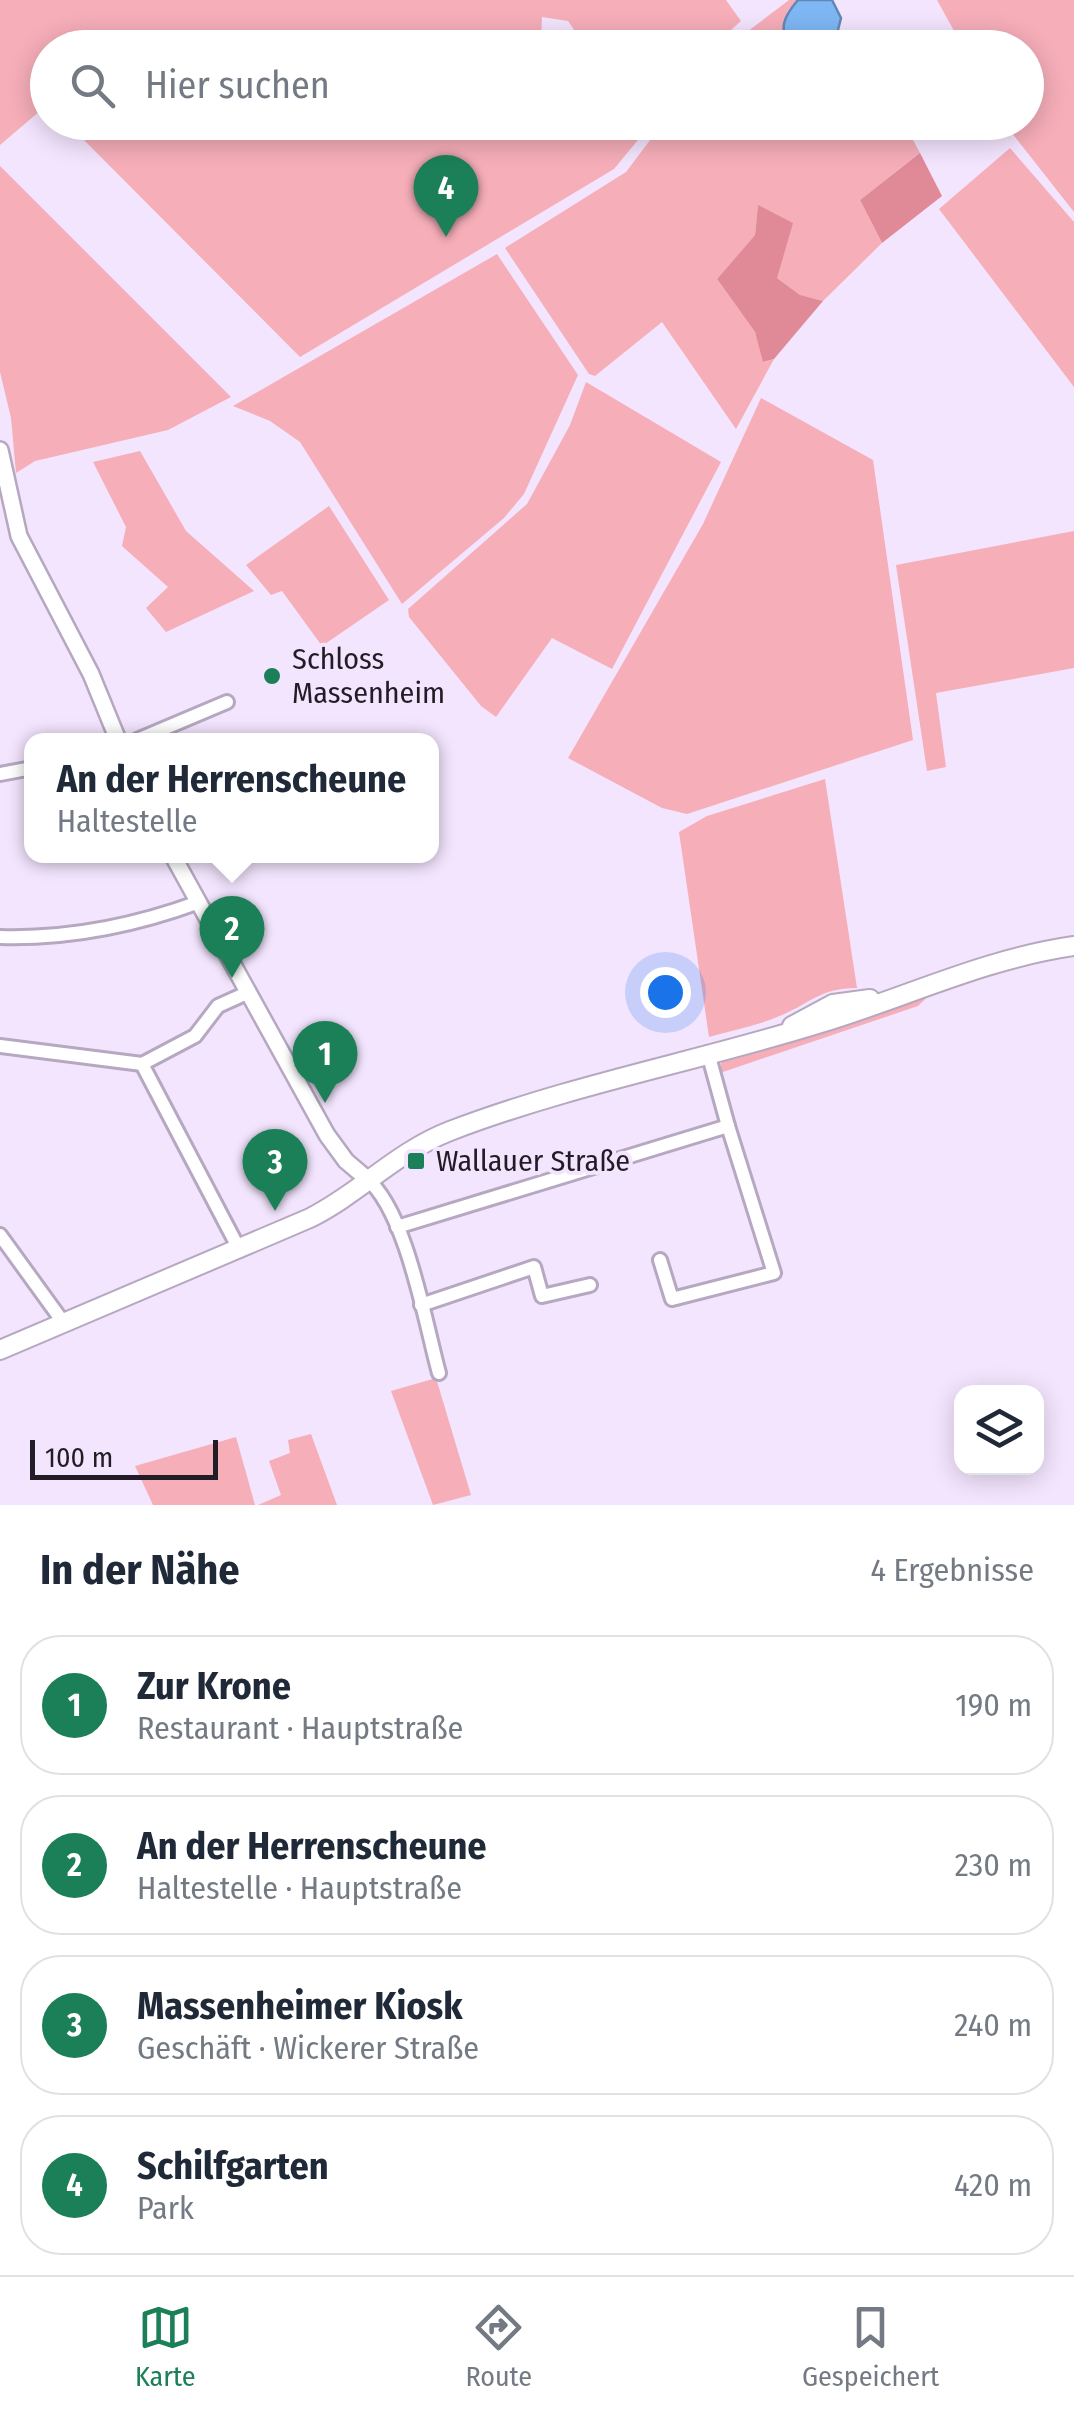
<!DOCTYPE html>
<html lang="de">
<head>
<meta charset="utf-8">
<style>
  body { margin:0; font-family:"Fira Sans Condensed",sans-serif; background:#f6f6f7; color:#1f2937 }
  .controls { position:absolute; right:30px; bottom:30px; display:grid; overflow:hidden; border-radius:20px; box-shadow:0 5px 25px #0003 }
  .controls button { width:90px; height:90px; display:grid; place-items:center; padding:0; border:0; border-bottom:2px solid #e0e1e3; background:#fff; color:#1f2937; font:50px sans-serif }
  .scale { position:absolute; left:30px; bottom:25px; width:188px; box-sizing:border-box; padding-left:10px; border:5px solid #211c25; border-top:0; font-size:28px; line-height:35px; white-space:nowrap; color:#211c25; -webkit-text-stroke:8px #f3e5fe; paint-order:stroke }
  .you { position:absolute; left:665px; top:992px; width:35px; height:35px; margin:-25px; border:8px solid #fff; border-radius:50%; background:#1a73e8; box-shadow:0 0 0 15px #1a73e833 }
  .badge { display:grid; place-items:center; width:65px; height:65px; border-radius:50%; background:#1b7f58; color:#fff; font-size:32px; font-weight:700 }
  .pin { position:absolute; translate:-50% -82px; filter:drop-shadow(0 2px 5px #0008) }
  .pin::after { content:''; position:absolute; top:52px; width:35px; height:30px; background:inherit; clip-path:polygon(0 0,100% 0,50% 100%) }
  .popup { position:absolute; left:24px; top:733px; width:415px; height:130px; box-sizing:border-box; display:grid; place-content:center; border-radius:20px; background:#fff; filter:drop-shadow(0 2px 8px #0005); font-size:32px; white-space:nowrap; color:#747a83 }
  .popup b { font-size:38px; color:#1f2937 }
  .popup::after { content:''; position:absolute; left:50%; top:100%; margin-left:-20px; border:20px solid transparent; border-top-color:#fff }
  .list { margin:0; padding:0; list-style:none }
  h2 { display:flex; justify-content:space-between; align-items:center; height:130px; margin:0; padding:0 40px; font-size:42px }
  h2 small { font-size:32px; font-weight:400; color:#747a83 }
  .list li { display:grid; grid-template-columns:65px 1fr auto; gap:30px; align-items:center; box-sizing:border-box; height:140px; margin:0 20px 20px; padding:0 20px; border:2px solid #e0e1e3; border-radius:40px }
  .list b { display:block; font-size:38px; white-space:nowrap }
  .list p { margin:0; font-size:32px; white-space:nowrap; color:#747a83 }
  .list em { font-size:32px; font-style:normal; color:#747a83 }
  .icon { flex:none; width:55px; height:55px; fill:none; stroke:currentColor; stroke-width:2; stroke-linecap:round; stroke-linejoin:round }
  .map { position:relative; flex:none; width:1074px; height:1505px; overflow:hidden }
  .search { position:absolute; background:#fff; box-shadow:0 5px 25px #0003; left:30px; right:30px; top:30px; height:110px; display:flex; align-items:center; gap:25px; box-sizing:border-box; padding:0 35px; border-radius:55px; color:#747a83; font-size:38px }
  .sheet { height:770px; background:#fff }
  nav { display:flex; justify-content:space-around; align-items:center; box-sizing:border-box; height:140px; border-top:2px solid #e0e1e3; background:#fff; font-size:28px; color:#747a83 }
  nav a { display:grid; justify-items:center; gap:5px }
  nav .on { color:#1b7f58 }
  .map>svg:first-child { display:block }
  .green { fill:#f6aeb9 }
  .forest { fill:#e08a98 }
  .water { fill:#7eb7f4; stroke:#6288b6; stroke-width:2.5 }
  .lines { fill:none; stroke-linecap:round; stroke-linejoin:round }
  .minor-casing { stroke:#b5a8c0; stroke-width:18 }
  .tertiary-casing { stroke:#b5a8c0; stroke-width:20 }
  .secondary-casing { stroke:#b5a8c0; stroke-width:22 }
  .minor { stroke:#fff; stroke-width:12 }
  .tertiary { stroke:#fff; stroke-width:15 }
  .secondary { stroke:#fff; stroke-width:18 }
  .poi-dot { fill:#1b7f58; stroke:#f3e5fe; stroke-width:4 }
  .labels { text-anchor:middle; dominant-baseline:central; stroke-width:8; stroke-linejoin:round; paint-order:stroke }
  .poi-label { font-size:30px; fill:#211c25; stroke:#f3e5fe; text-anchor:start }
</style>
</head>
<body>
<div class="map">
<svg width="1074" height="1505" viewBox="0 0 1074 1505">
  <rect width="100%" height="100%" fill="#f3e5fe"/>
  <!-- green -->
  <g class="green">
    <polygon points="0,0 726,0 741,21 711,48 586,47 568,21 542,17 541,40 546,47 48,48 47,105 0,145"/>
    <polygon points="789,0 798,0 787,12 793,47 726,48"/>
    <polygon points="937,0 1074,0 1074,212 1004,123 1026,122 1026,48 963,47"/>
    <polygon points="449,122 450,137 491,123 652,123 614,169 300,357 67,123"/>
    <polygon points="663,123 904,123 920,153 860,200 882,243 823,301 801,296 777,278 758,206 755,235 717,279 755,332 764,362 774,359 736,429 662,322 595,376 589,374 505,248 626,172"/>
    <polygon points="1010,148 1074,222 1074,387 939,209"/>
    <polygon points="0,166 231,397 168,430 35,461 16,473 11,418 0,372"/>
    <polygon points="497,254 578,375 524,494 504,518 402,604 300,442 270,421 233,406"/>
    <polygon points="586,382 721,462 612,669 552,638 496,717 481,706 409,617 408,609 527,504 570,425"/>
    <polygon points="761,398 873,460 913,740 687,814 662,808 568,758 703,524"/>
    <polygon points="140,451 186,531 254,591 166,632 146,608 168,587 122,546 126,527 93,462"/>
    <polygon points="329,506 389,600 322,646 282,591 271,595 246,565"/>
    <polygon points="1074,531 1074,668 936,693 946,767 927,771 896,565"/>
    <path d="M825,779L857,988C818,988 809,1005 777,1017C756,1026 732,1030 709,1037L679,832L707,816Z"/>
    <polygon points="936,989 918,1006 720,1073 721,1063 729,1057"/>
    <polygon points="436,1378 471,1495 433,1505 391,1391"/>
    <polygon points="311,1434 337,1505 258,1505 281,1495 269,1461 290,1453 288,1440"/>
    <polygon points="236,1437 255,1505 153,1505 135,1466"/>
  </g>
  <!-- forest -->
  <g class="forest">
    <polygon points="920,153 942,196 882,243 860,200"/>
    <polygon points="758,205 793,223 777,278 800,295 823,301 774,359 763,362 755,332 717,279 755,235"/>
  </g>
  <!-- water -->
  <path class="water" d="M798,0H832L841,18L836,38L819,47H791C777,29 785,15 798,0Z"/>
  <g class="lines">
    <!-- minor casing -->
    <g class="minor-casing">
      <g id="minor">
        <polyline points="137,740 227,702"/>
        <polyline points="0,774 32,768"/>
        <path d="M0,937C70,939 134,926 199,902"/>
        <polyline points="0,1046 142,1064 195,1036 218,1006 249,992"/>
        <polyline points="142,1064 238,1247"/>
        <path d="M366,1178C406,1210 425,1322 439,1373"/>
        <polyline points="397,1227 728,1126 708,1053"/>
        <polyline points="0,1235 63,1322"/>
        <polyline points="660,1260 672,1299 774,1273 728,1126"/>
        <polyline points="421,1305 534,1267 542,1296 590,1285"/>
      </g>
    </g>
    <!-- tertiary casing -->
    <g class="tertiary-casing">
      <g id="tertiary">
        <polyline points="0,450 19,536 91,674 118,740"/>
        <polyline points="173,856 327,1135 346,1161 366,1178"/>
      </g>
    </g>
    <!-- secondary casing -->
    <g class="secondary-casing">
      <g id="secondary">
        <polyline points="792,1026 833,1004 870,999"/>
        <path d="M0,1350L310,1218C360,1193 396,1152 450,1131C570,1085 699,1061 821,1023C907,997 984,959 1074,946"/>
      </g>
    </g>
    <!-- minor -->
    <use href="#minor" class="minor"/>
    <!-- tertiary -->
    <use href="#tertiary" class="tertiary"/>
    <!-- secondary -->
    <use href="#secondary" class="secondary"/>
  </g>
  <!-- markers -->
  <g class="poi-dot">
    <circle cx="272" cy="676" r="10"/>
    <rect x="406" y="1151" width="20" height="20" rx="5"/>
  </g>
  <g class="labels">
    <!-- poi labels -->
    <g class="poi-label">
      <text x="292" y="659">Schloss<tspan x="292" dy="34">Massenheim</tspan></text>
      <text x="436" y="1161">Wallauer Straße</text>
    </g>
  </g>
</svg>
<div class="controls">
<button><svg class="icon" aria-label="layers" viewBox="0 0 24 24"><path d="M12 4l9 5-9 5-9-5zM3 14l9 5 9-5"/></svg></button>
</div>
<div class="scale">100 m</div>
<div class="you"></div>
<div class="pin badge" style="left:325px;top:1103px">1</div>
<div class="pin badge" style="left:232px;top:978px">2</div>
<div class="popup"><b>An der Herrenscheune</b>Haltestelle</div>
<div class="pin badge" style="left:275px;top:1211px">3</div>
<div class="pin badge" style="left:446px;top:237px">4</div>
<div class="search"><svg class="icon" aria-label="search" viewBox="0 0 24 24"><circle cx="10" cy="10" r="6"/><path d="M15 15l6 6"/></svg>Hier suchen</div>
</div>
<section class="sheet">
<h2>In der Nähe<small>4 Ergebnisse</small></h2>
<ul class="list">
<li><span class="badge">1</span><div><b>Zur Krone</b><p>Restaurant · Hauptstraße</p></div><em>190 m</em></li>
<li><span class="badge">2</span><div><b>An der Herrenscheune</b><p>Haltestelle · Hauptstraße</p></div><em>230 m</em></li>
<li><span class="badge">3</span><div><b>Massenheimer Kiosk</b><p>Geschäft · Wickerer Straße</p></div><em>240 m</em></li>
<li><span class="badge">4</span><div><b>Schilfgarten</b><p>Park</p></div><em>420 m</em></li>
</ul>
</section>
<nav>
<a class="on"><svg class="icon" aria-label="map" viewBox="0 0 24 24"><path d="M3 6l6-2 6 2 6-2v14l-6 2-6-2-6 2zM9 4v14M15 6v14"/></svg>Karte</a>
<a><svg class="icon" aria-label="directions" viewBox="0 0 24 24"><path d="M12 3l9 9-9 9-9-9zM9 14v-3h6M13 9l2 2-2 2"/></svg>Route</a>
<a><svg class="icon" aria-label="saved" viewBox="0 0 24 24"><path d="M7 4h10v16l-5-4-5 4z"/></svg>Gespeichert</a>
</nav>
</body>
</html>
